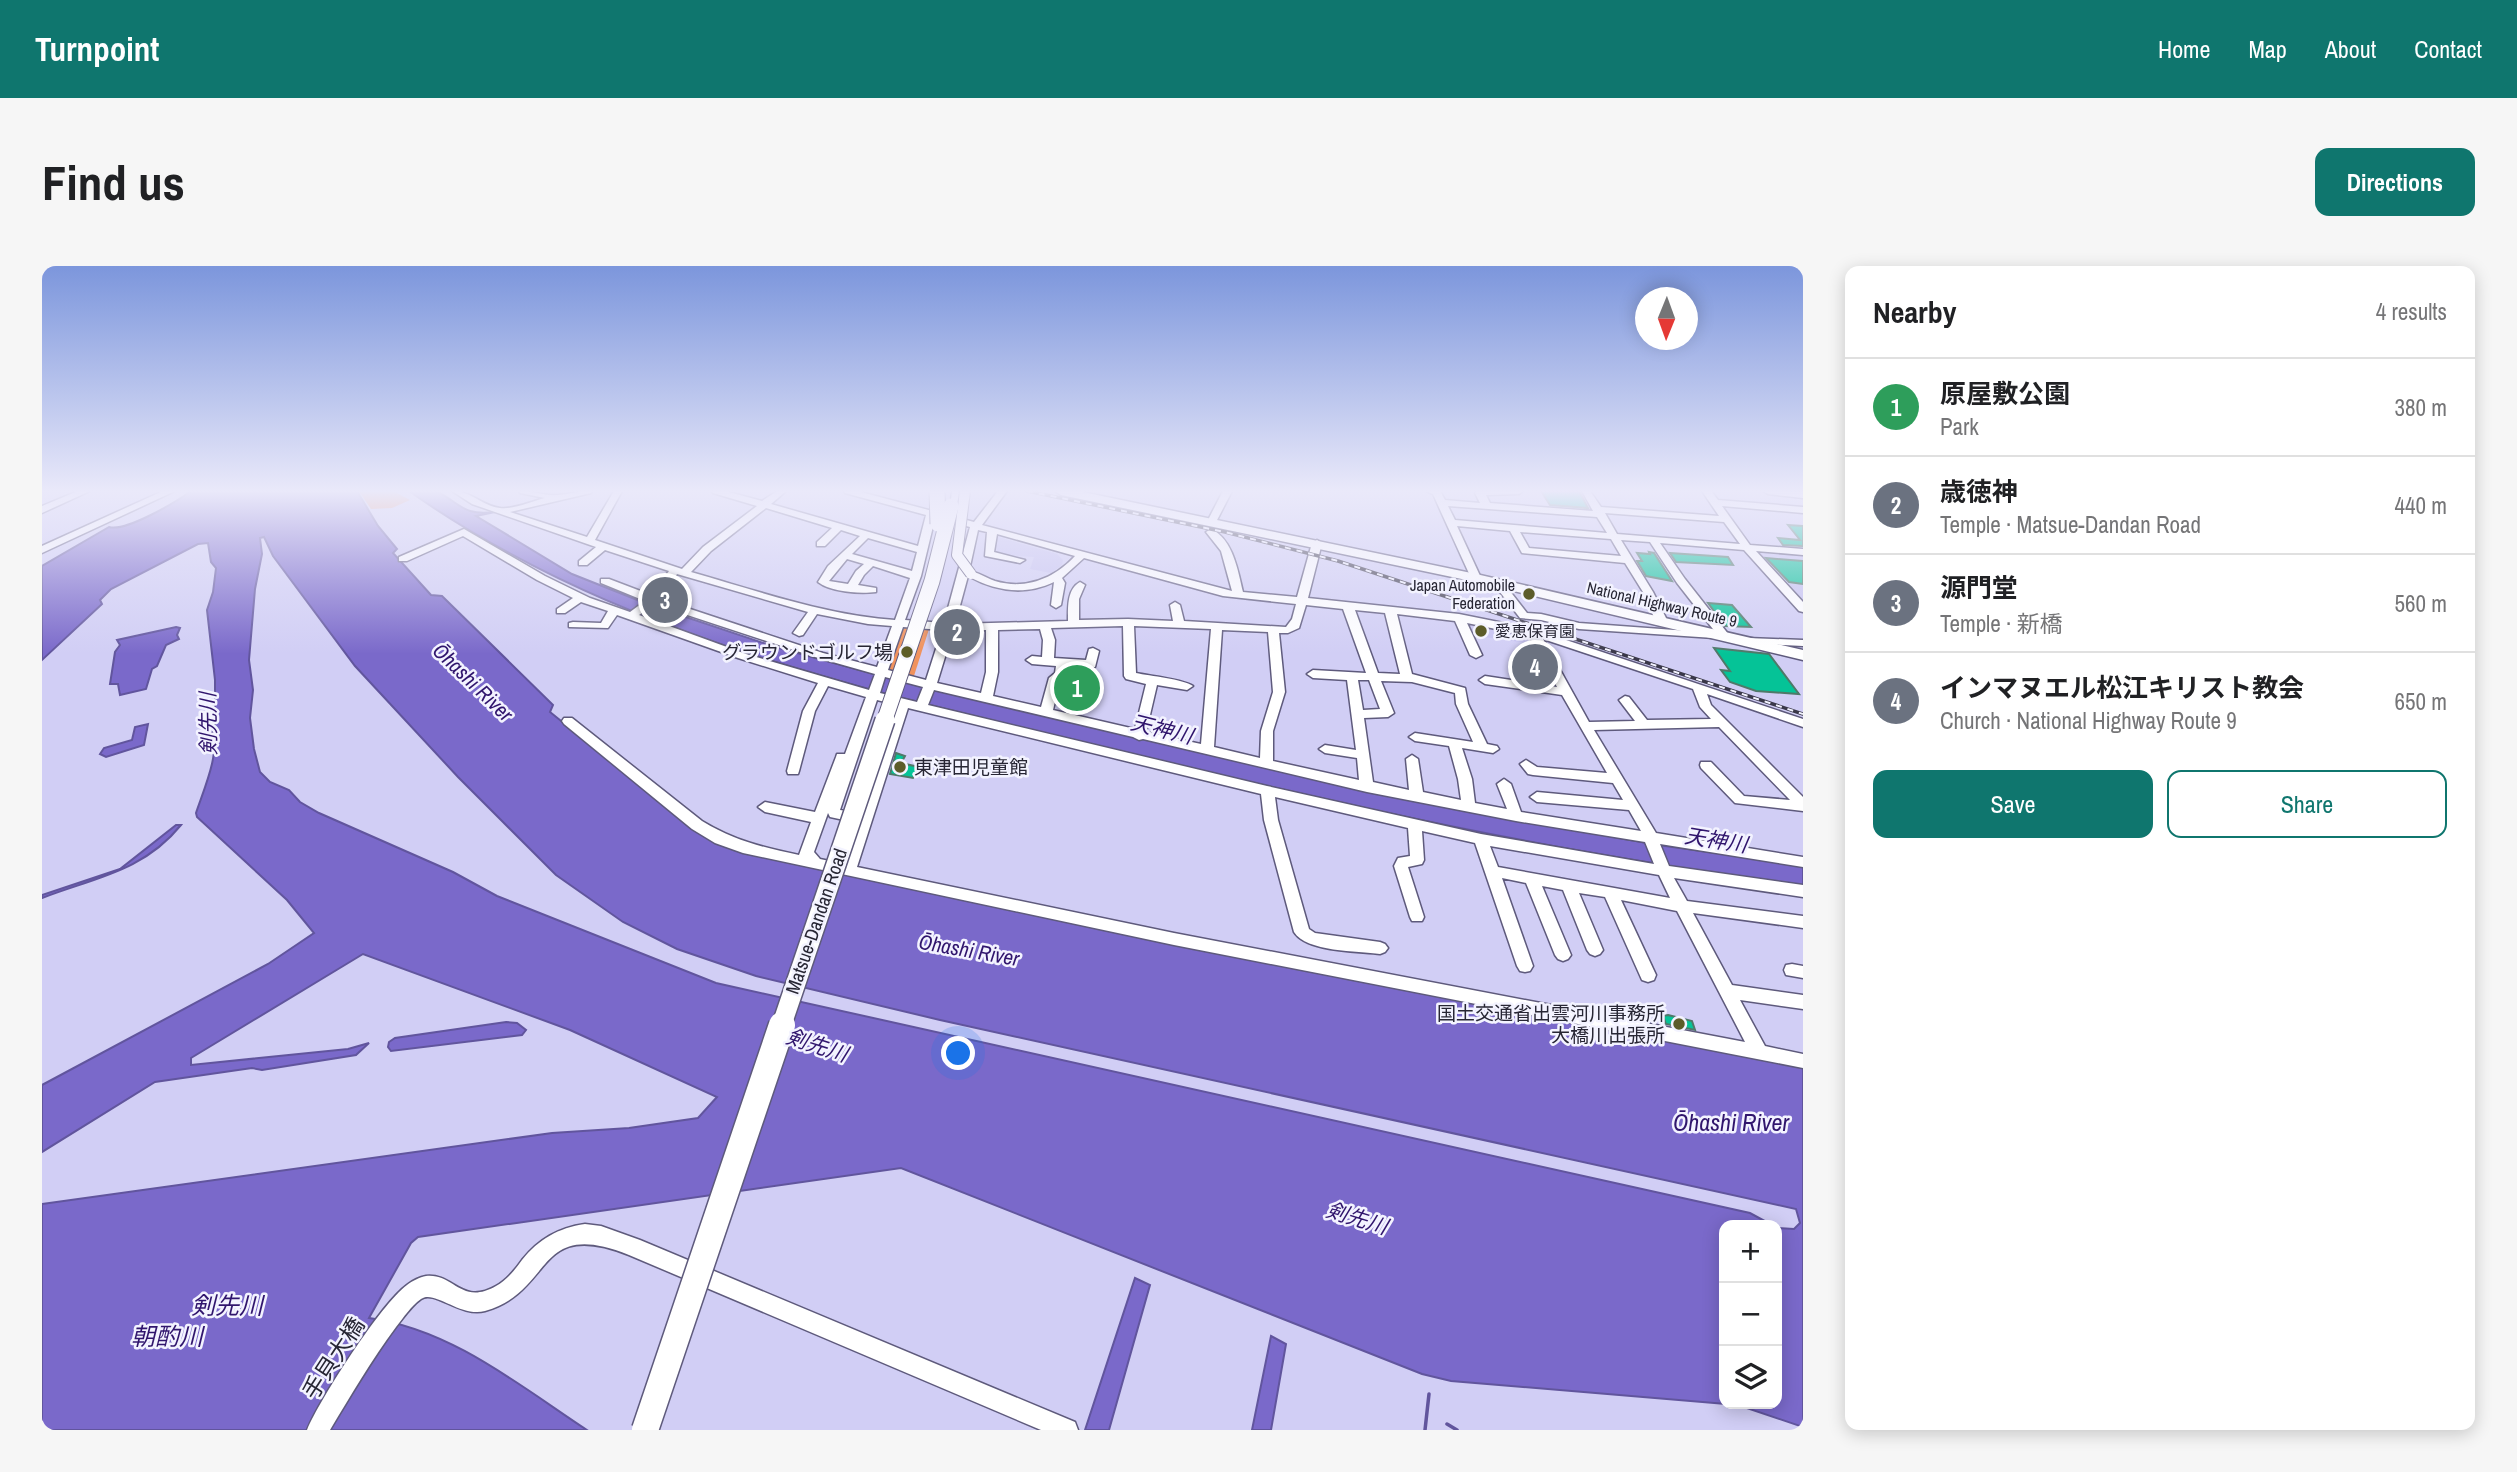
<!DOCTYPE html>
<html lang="en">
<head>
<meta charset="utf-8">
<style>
  body { margin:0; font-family:"Archivo Narrow","Noto Sans JP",sans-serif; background:#f6f6f6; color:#202124 }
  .controls { position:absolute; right:21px; bottom:21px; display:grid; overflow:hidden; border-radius:14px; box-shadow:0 4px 18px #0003 }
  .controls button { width:63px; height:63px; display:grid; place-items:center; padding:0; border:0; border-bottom:2px solid #e0e0e0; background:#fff; color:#202124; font:35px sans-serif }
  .compass { position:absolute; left:1593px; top:21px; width:63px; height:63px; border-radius:50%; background:#fff; box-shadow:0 4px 18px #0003; rotate:181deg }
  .you { position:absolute; left:917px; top:788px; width:24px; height:24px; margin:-18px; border:5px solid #fff; border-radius:50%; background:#1a73e8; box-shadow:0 0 0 10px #1a73e833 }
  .badge { display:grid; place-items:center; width:46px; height:46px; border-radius:50%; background:#0f766e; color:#fff; font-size:23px; font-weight:700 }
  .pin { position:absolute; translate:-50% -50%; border:4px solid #fff; box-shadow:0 2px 7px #0006 }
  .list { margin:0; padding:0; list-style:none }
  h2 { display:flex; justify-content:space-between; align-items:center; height:91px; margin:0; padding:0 28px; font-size:30px }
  h2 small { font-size:23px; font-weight:400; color:#757577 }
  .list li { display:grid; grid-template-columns:46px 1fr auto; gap:21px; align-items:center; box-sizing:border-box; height:98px; padding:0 28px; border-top:2px solid #e0e0e0 }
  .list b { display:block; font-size:26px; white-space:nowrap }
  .list p { margin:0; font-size:23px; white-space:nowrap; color:#757577 }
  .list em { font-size:23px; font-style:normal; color:#757577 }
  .actions { display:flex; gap:14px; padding:21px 28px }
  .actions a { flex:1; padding:16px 0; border:2px solid #0f766e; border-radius:14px; text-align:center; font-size:24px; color:#0f766e }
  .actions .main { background:#0f766e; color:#fff }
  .icon { flex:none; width:38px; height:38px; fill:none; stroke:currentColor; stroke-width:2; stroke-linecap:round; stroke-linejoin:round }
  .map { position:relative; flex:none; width:1761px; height:1164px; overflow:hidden; border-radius:14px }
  header { display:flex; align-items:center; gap:42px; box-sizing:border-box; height:98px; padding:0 35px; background:#0f766e; color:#fff }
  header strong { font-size:33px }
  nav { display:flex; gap:38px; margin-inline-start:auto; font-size:24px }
  .intro { display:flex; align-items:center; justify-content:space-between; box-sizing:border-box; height:168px; padding:0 42px }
  h1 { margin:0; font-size:49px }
  .button { padding:18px 32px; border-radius:14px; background:#0f766e; color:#fff; font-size:24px; font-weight:700 }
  main { display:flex; gap:42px; padding:0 42px }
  aside { flex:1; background:#fff; border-radius:14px; box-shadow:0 4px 18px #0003 }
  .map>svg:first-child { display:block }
  .built { fill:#c7c3f1 }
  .green { fill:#f0925d }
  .water { fill:#7a69ca; stroke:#61559d; stroke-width:2; fill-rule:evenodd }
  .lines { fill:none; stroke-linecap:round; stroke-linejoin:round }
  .stream { stroke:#61559d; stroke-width:3.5 }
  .building { fill:#05c397; stroke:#4f7969; stroke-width:2 }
  .minor-casing { stroke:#5e5a7c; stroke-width:3 }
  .highway-casing { stroke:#5e5a7c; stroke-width:3 }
  .minor { fill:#fff; fill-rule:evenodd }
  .highway { fill:#fff; fill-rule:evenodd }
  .rail-casing { stroke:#3a3849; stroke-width:3.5 }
  .rail { stroke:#f3f3ff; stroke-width:2; stroke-dasharray:6; stroke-linecap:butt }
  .minor-bridge-casing { stroke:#5e5a7c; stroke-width:12; stroke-linecap:butt }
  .highway-bridge-far2-casing { stroke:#5e5a7c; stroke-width:17; stroke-linecap:butt }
  .highway-bridge-far1-casing { stroke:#5e5a7c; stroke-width:22; stroke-linecap:butt }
  .highway-bridge-casing { stroke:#5e5a7c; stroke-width:29; stroke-linecap:butt }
  .minor-bridge { stroke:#fff; stroke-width:10 }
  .highway-bridge-far2 { stroke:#fff; stroke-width:15 }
  .highway-bridge-far1 { stroke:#fff; stroke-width:19 }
  .highway-bridge { stroke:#fff; stroke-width:26 }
  .poi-dot { fill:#5c5c29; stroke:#f3f3ff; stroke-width:2.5 }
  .labels { text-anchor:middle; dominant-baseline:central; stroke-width:5; stroke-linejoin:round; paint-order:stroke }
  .far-poi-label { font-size:16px; fill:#272634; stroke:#f3f3ff; text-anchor:end }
  .far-street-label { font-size:16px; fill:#272634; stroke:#f3f3ff }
  .poi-label { font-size:19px; fill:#272634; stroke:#f3f3ff; text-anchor:end }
  .street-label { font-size:19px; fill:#272634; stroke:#f3f3ff }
  .water-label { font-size:21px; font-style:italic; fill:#30156d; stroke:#f3f3ff }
  .near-street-label { font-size:23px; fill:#272634; stroke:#f3f3ff }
  .near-water-label { font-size:24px; font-style:italic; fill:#30156d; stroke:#f3f3ff }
</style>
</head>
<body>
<header>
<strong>Turnpoint</strong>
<nav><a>Home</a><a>Map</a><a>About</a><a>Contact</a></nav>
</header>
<div class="intro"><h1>Find us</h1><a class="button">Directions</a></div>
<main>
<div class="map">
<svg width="1761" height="1164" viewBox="0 0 1761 1164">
  <rect width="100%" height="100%" fill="#d1cef5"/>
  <!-- built -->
  <g class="built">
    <polygon points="956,271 1015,288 1021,294 1020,299 1009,307 988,303 992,291 952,288 952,272"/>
    <polygon points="1715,284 1761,288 1761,340 1713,285"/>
    <polygon points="1423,355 1480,367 1486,377 1427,369"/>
  </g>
  <!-- green -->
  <g class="green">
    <polygon points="317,225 351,225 368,234 350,242 329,243"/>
    <polygon points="863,362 887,363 871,413 844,406 859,364"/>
  </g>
  <!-- water -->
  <g class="water">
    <path d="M149,225H315L336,260L355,283L351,287L389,329L400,330L511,439L508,446L655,565L677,576L1761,798V1161L1696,1139L1409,1115L1380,1108L859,902L376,971L369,977L327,1052C409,1063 478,1120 545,1164H0V938L510,867L587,862L656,852L675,831L528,764L321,688L149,792V799L306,783L327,777L314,789L220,804L210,802L113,816L0,886V819L226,698L272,667L245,634L155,551L154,547C160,528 180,483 169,468L173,463V414L165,344L171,326L174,302L169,296L166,277L156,278L69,323L58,334L60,338L0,394V300L67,261C84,266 134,236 149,225ZM222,271L231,290L313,400L416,511L514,609L581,656L635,683L714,710L898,754L1754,943L1758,957L1752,963L1735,962V1138H1682V959H1730L1708,947L674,717L455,630L411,606L277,547L258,536L247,524L228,516L218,506L212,483L208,452L211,424L207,394L213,323L220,288L218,272Z"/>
    <path d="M367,225C375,225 388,222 396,226C420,239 422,250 453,246L434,250L530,308L608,339L733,381L888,423L1406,541L1616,579L1761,599V620L1625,603L1611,597C1423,567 1238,524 1052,479C815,422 569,368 367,225Z"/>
    <polygon points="134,361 138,362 135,369 137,373 124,379 115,400 110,403 104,423 78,429 76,418 68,418 73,386 78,379 75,374"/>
    <polygon points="106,458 102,479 64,491 58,488 62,482 90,474 93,461"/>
    <path d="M134,559H139C101,606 51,612 0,632V629L78,603Z"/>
    <polygon points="464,756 475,757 484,764 480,769 349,785 346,781 347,776 353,772"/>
    <polygon points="1093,1012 1108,1019 1067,1164 1043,1164"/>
    <polygon points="1229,1070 1244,1078 1229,1164 1210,1164"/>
  </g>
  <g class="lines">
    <!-- stream -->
    <g class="stream">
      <polyline points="1405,1158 1415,1164"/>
      <polyline points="1383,1164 1387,1128"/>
    </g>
  </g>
  <!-- building -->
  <g class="building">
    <polygon points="1499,225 1537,225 1546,242 1508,239"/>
    <polygon points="1746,259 1761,260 1761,280 1741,279 1736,272 1758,274"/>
    <polygon points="1607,286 1612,287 1630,315 1604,310 1595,295 1600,295 1595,287 1608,288"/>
    <polygon points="1628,287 1686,291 1691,299 1634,296"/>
    <polygon points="1724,292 1761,295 1761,318 1747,316"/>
    <polygon points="1666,337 1690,339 1709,361 1683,360"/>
    <polygon points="1672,382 1727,388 1757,428 1714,425 1688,416 1679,404 1688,405"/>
    <polygon points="854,487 863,490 859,497 877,501 871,512 848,508"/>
    <polygon points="1626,749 1650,755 1653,764 1624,758 1621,750"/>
  </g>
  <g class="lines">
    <!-- minor casing -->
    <g class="minor-casing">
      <g id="minor">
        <polygon points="36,225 48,225 0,247 0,240"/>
        <polygon points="121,225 133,225 0,287 0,280"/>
        <path d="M410,225C428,224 440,240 458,242C471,244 490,235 503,232L478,227L477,225C490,225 504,230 516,229C528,228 538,225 550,225L549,227L468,246L545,271L572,225H580L553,274L640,303L661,281L715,240L671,227L670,225H683L720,235L735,225H744L729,238L876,280L884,249L803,227L802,225H815L932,256L956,225H965L940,259L1190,325L1179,285L1164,266L1169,263C1191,273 1196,305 1201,326L1255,331L1270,277L1275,274L1280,277L1266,332L1417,348L1491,363L1761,453V461L1665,428L1669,439L1761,531V545L1693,537L1659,502L1658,499L1659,496H1669L1702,530L1748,534L1677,461L1552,464L1614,567L1761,591V601L1618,578L1627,600L1761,619V631L1632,612L1645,635L1761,650V662L1651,647L1690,719L1761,729V743L1698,734L1723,780L1761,788V802L1132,679L701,587L673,577L650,563L522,458L520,455L522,452H530L660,555C693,575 720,581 757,589L769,556L723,546L716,541L723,536L773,546L794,491L795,488H803L824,431L786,420L773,445L757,505L756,508H746L745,505L761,445L776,417L696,392L575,349L566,362L527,361V357L531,356L559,357L566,345L539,336L523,347H515V343L531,332L495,314L421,270L365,295H357V291L422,263L503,310L548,332L588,346L603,335L559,317V313H567L609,329L627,305L563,284L545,299H537V295L554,281L430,238ZM724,242L790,262L775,276V280H783L799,264L818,270L786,300L776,316C789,326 817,328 834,326V322L816,319L822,309L831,300L868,312L853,354C783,349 716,325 649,306L669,285ZM893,252L928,261L902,357L863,354L879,310ZM936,264L945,266L943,290L978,297L983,294L952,286L955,268L1033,290C1012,313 983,324 953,315C944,312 936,306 927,305ZM826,272L875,286L870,305L810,288ZM1042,292L1181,330L1254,338L1250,353L1244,361L1142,355L1138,339L1133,336L1128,339L1131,355L1086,353L1037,354V333L1043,319L1038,316C1025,323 1026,341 1026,355L913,358L926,310C953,325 983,330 1012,316L1009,339L1014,342L1019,339L1023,317L1020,312ZM805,293L822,298L814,305L806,318L787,315ZM635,308L766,346L751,367L757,370L761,369L775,348L826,358L850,360L835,401L781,387L618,333ZM612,338L773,391L833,408L827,424L704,388L597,349ZM1264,339L1301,343L1324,407L1271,404L1265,408L1271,412L1305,414L1314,484L1283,479L1277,483L1283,487L1315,492L1317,514L1231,495V465L1243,426L1237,367H1246L1257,362ZM1313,344L1343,347L1358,408L1336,407ZM1355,348L1413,355L1428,389L1434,392L1440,389L1425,357L1487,370L1515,421L1443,410L1437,414L1443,418L1520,429L1565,507L1495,501L1484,494L1478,498L1486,508L1491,509L1571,517L1581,534L1495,526L1488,531L1495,536L1587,544L1599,565L1479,546L1469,518L1462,513L1455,518L1465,543L1433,537L1430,513L1420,482L1451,487L1457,483L1455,480L1445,478L1426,438L1423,422L1370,408ZM1081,360L1082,410L1084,413L1104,418L1093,463L1011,444L1018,414L1045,419L1051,415L1049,412L1024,407L1026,401H1053L1057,385L1051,382L1047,383L1044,394L1012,392L1013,374L1009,362ZM1092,360L1169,363L1159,478L1104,466L1115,419L1145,424L1151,420C1141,413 1108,410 1094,407ZM861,361L900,364L884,414L846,404ZM998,363L1001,374L1000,391L990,390L984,394L990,398L1014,400L1013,407L1007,412L999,441L951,430L956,406V364ZM944,364V406L939,427L895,417L911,365ZM1180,364L1226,366L1231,426L1219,465L1218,492L1172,481ZM1501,373L1651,423L1658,441L1669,453L1605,454L1587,431L1583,430L1577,434L1593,455L1547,456ZM843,411L881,421L875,436L838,427ZM1316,414H1327L1338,443L1321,444ZM1339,415L1370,416L1413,427L1414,438L1431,476L1373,467L1367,471L1373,475L1407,480L1416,513L1419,534L1381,526L1376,493L1370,489L1364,493L1367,524L1331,516L1322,452L1346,451L1352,447ZM892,424L1091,471L1097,474L1101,473L1325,526L1474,555L1603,576L1612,598L1439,568L1225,520L886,439ZM835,434L855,439L819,547L798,544ZM866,442L1219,528L1222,554L1252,666C1264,686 1316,685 1338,688L1343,686L1346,682L1343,678L1338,676L1273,667L1267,663L1236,554L1233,531L1366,562L1368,590L1356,592L1352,600L1368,651L1370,655H1380L1382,651L1366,601L1380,598L1382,594L1380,565L1433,577L1475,700L1478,705L1483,706L1488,705L1491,700L1460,612L1484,617L1513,689L1516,693L1521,695L1526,693L1529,689L1500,620L1521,624L1545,684L1548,688L1553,690L1558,688L1561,684L1537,627L1563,631L1600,714L1606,716L1612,714L1614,709L1579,634L1635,645L1703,776L1132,667L815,601ZM786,547L788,551L816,557L802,598L778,593L772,586ZM1448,580L1617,609L1628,632L1456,601Z"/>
        <polygon points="1181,225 1190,225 1173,258 1167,258 1165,256"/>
        <path d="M1384,225H1398L1403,234L1438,237L1433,227L1435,225H1481L1477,228L1444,229L1448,237L1551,245L1540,225H1548L1559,241L1677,250L1660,225H1669L1676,234L1761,241V247L1680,240L1708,279L1761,283V289L1714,285L1761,336V346L1757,345L1702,284L1618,277L1643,313L1687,369V373L1537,363L1499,354L1478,352L1451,317L1452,315H1460L1485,347L1499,348L1537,357L1674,367L1635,317L1608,276L1579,274L1611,326L1626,356L1620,359L1614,356L1601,326L1583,297L1480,287L1468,265L1415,260L1439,312L1434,315L1430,314L1395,237L1391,228ZM1406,240L1555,251L1565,267L1413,254ZM1563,247L1682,256L1698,278L1575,268ZM1478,266L1569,273L1579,290L1487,282Z"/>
        <polygon points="1721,225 1761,226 1761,232 1726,228"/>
        <polygon points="1705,372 1761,374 1761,380 1701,377 1699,375"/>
        <polygon points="1750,698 1761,700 1761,712 1744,709 1742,704 1744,699"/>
        <path d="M543,958L559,960L598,974L1033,1156L1036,1164H999L587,989C492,951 513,1025 443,1045C419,1052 392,1023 379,1033C369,1040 362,1051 354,1061C330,1093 309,1129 288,1164H265C278,1133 339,1038 365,1019C370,1015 378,1011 384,1010C412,1007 419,1040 454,1020C465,1014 473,1004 480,994C497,973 516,962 543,958Z"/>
      </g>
    </g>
    <!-- highway casing -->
    <g class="highway-casing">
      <g id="highway">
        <polygon points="910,225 922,225 920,238 909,244 902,240 909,234"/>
        <polygon points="1013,225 1036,225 1434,308 1761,384 1761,394 1434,316 1019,229"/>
      </g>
    </g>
    <!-- minor -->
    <use href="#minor" class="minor"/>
    <!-- highway -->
    <use href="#highway" class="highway"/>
    <!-- rail casing -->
    <g class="rail-casing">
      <polyline id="rail" points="985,225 1183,266 1296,295 1761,448"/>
    </g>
    <!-- rail -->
    <use href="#rail" class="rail"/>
    <!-- minor-bridge casing -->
    <g class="minor-bridge-casing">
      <polyline id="minor-bridge" points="923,225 915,289 929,308"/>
    </g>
    <!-- highway-bridge-far2 casing -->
    <g class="highway-bridge-far2-casing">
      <g id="highway-bridge-far2">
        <polyline points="895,225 896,258"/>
        <polyline points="842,456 890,315 909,240"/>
      </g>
    </g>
    <!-- highway-bridge-far1 casing -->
    <g class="highway-bridge-far1-casing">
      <polyline id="highway-bridge-far1" points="739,761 843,454"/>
    </g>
    <!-- highway-bridge casing -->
    <g class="highway-bridge-casing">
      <polyline id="highway-bridge" points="603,1164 740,759"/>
    </g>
    <!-- minor-bridge -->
    <use href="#minor-bridge" class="minor-bridge"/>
    <!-- highway-bridge-far2 -->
    <use href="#highway-bridge-far2" class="highway-bridge-far2"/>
    <!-- highway-bridge-far1 -->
    <use href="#highway-bridge-far1" class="highway-bridge-far1"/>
    <!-- highway-bridge -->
    <use href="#highway-bridge" class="highway-bridge"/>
  </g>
  <!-- sky -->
  <linearGradient id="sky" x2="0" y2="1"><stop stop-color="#7c96dc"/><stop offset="0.58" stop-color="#eae9fa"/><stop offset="1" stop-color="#eae9fa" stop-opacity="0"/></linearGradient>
  <rect width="1761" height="388" fill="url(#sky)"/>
  <!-- markers -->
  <g class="poi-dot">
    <circle cx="1487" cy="328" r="7"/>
    <circle cx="1439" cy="365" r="7"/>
    <circle cx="865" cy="386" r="7"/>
    <circle cx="858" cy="501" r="7"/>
    <circle cx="1637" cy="758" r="7"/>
  </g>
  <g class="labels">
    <!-- far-poi labels -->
    <g class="far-poi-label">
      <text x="1473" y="319">Japan Automobile<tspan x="1473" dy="18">Federation</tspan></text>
      <text x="1453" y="365" text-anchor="start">愛恵保育園</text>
    </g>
    <!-- far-street labels -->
    <g class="far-street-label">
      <text transform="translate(1620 338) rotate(13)">National Highway Route 9</text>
    </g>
    <!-- poi labels -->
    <g class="poi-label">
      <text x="851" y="386">グラウンドゴルフ場</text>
      <text x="872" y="501" text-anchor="start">東津田児童館</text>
      <text x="1623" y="747">国土交通省出雲河川事務所<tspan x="1623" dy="22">大橋川出張所</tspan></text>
    </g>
    <!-- street labels -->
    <g class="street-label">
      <text transform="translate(774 655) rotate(-71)">Matsue-Dandan Road</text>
    </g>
    <!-- water labels -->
    <g class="water-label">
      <text transform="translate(431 416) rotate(44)">Ōhashi River</text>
      <text transform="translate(166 458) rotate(-91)">剣先川</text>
      <text transform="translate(1120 463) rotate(14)">天神川</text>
      <text transform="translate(1674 574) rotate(9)">天神川</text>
      <text transform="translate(927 684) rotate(10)">Ōhashi River</text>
      <text transform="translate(775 779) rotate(18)">剣先川</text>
      <text transform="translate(1315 952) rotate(17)">剣先川</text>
    </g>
    <!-- near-street labels -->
    <g class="near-street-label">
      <text transform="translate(291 1092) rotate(-57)">手貝大橋</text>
    </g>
    <!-- near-water labels -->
    <g class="near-water-label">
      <text x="1689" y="856">Ōhashi River</text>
      <text x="185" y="1039">剣先川</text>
      <text x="125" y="1070">朝酌川</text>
    </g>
  </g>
</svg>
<div class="controls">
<button>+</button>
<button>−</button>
<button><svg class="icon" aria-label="layers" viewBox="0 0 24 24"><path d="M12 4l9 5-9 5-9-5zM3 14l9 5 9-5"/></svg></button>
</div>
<svg class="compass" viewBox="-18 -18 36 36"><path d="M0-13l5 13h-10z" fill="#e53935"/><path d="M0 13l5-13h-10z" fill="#757577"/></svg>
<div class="you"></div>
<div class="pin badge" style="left:1035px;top:422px;background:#2e9e5b">1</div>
<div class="pin badge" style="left:915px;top:366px;background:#6b7280">2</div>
<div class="pin badge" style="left:623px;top:334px;background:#6b7280">3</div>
<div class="pin badge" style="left:1493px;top:401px;background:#6b7280">4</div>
</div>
<aside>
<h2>Nearby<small>4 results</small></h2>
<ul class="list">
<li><span class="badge" style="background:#2e9e5b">1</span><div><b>原屋敷公園</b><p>Park</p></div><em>380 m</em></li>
<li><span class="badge" style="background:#6b7280">2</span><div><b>歳徳神</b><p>Temple · Matsue-Dandan Road</p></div><em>440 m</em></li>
<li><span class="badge" style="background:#6b7280">3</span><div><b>源門堂</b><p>Temple · 新橋</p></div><em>560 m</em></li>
<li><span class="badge" style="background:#6b7280">4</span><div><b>インマヌエル松江キリスト教会</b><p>Church · National Highway Route 9</p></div><em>650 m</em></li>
</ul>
<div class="actions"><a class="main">Save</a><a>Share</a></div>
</aside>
</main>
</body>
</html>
